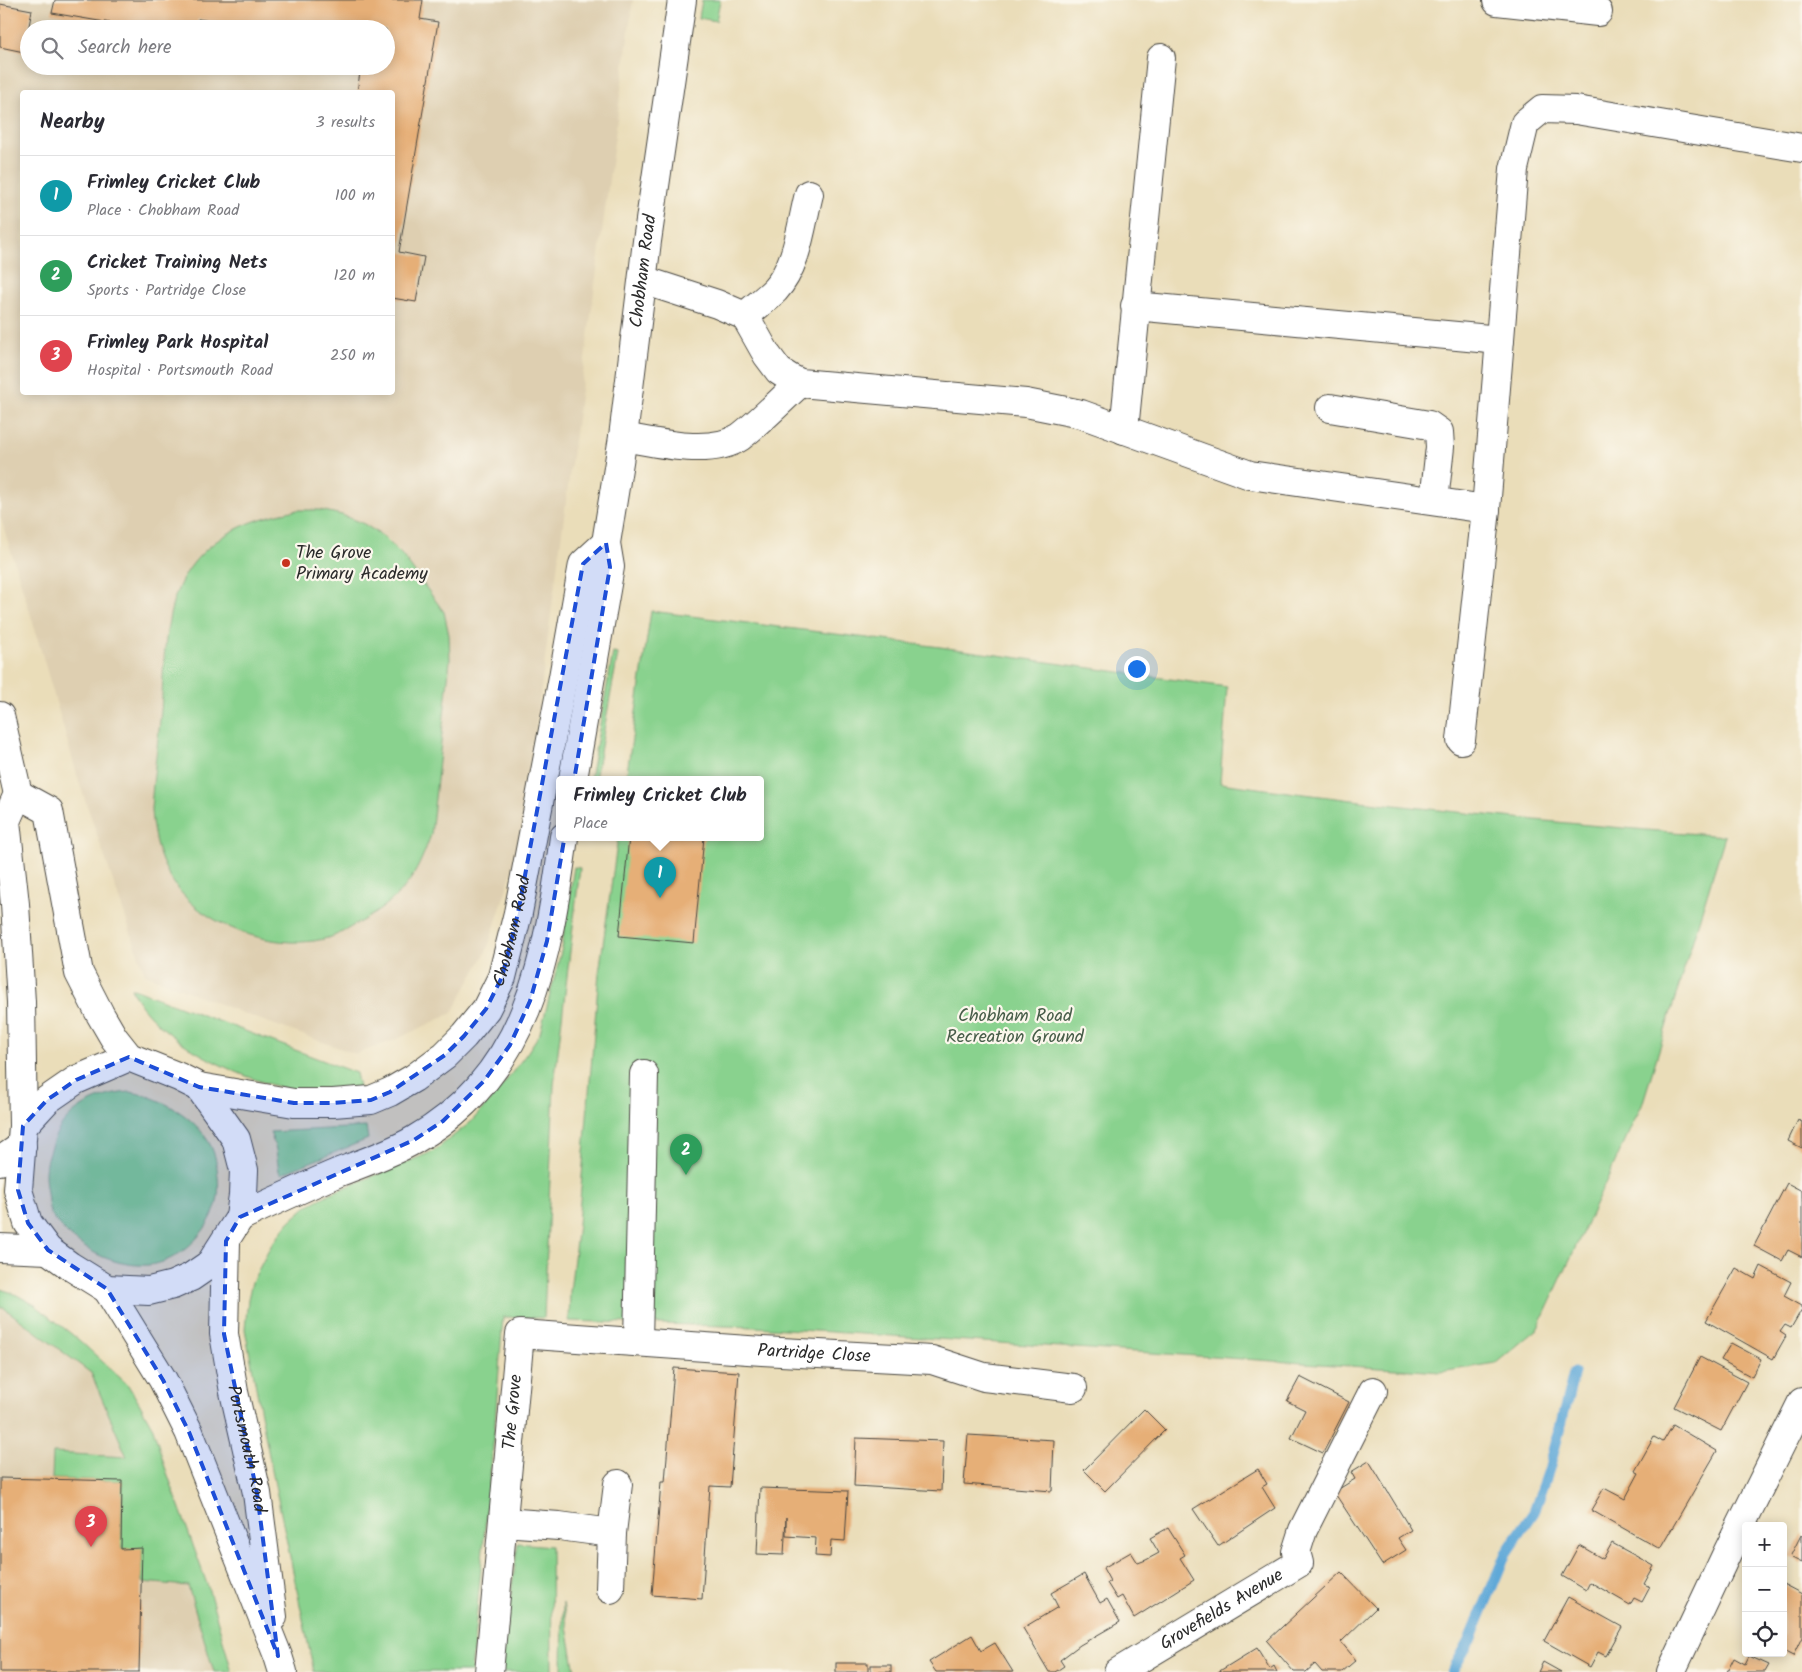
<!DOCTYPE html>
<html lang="en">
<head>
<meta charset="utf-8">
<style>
  body { margin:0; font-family:Kalam,sans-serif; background:#f2f2f3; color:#2b2b33 }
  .controls { position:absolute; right:15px; bottom:15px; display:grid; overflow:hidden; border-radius:5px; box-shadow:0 2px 12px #0003 }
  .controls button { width:45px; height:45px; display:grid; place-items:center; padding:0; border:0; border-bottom:1px solid #e1e1e2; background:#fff; color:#2b2b33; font:25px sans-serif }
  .you { position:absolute; left:1136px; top:668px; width:18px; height:18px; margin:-12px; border:4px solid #fff; border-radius:50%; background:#1a73e8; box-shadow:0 0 0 8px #1a73e833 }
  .badge { display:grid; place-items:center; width:32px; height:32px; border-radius:50%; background:#db2777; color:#fff; font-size:16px; font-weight:700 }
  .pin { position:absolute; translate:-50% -41px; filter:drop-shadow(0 1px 2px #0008) }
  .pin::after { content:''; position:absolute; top:26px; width:18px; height:15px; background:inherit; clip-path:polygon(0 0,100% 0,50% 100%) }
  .popup { position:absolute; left:556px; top:776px; width:208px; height:65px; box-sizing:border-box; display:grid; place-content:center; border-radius:5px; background:#fff; filter:drop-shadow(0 1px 4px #0005); font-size:16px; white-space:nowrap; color:#7c7c81 }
  .popup b { font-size:19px; color:#2b2b33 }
  .popup::after { content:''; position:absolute; left:50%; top:100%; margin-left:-10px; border:10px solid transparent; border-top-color:#fff }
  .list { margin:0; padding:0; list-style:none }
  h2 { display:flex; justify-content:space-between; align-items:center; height:65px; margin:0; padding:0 20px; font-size:21px }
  h2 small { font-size:16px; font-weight:400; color:#7c7c81 }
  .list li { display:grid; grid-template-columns:32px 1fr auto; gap:15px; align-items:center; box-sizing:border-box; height:80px; padding:0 20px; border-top:1px solid #e1e1e2 }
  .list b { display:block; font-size:19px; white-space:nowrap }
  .list p { margin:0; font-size:16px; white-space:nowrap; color:#7c7c81 }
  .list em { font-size:16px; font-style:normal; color:#7c7c81 }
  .icon { flex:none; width:28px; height:28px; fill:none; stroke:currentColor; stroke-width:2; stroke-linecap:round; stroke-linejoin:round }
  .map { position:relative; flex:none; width:1802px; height:1672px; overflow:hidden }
  .search { position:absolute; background:#fff; box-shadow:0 2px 12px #0003; left:20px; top:20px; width:375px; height:55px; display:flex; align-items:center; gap:12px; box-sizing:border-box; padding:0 18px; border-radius:28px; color:#7c7c81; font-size:19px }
  .panel { position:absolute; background:#fff; box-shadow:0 2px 12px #0003; left:20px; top:90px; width:375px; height:305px; border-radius:5px }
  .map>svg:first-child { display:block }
  .built { fill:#decfb1; fill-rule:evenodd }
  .green { fill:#89d28e; stroke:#5a7e5c }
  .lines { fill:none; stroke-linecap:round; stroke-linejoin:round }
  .stream { stroke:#61a9d8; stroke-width:11 }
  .building { fill:#e6af77 }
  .minor-casing { stroke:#484640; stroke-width:30 }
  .major-casing { stroke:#484640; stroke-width:30 }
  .minor { stroke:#fff; stroke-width:28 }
  .major { stroke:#fff; stroke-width:28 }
  .marked { fill:#1d4ed8; fill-opacity:0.2; stroke:#1d4ed8; stroke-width:4; stroke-dasharray:10 6; stroke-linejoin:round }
  .poi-dot { fill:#c8321e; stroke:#fbf7ec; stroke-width:2 }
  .labels { text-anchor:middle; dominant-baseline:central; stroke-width:4.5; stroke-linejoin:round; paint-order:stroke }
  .street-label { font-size:18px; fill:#2b2b2b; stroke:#fbf7ec }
  .poi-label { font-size:18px; fill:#2b2b2b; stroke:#fbf7ec; text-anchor:start }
  .park-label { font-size:18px; fill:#475d49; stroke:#fbf7ec }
</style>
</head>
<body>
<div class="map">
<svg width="1802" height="1672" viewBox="0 0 1802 1672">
  <rect width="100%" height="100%" fill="#fbf7ec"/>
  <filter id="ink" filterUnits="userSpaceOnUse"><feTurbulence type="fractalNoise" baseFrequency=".02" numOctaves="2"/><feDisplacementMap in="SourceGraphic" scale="10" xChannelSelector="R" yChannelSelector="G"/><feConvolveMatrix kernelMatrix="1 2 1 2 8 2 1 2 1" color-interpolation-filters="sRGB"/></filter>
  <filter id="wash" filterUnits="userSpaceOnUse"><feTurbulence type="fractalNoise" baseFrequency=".0096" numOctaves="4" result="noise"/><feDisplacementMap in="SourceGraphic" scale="20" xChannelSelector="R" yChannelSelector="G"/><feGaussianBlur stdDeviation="1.12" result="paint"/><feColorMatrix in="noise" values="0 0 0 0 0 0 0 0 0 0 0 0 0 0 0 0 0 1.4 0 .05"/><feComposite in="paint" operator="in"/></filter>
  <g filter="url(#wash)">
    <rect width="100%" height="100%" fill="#eaddb9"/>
    <!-- built -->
    <g class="built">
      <path d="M0,0H633L520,846L487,950L452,1013L397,1039L356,1054L250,1016L145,974L80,785L29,609L0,516ZM29,29H386V66H29ZM22,92H392V392H22Z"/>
      <polygon points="0,1296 52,1318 137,1405 226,1672 0,1672"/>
    </g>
    <!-- green -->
    <g class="green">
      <polygon points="702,0 720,0 716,21 699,18"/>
      <path d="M298,510H320L342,515L364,524L384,537L402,555L444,612L449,635L450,660L431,835C425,850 420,866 410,880C397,898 378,913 358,923C349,928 340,934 331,937C282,953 211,930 179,890C160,866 153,839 151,809C153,776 158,743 161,711C164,672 163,630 176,594C195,542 247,518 298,510Z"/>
      <path d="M651,611L940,647L1227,687L1220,783C1388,806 1556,824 1725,836L1643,1102L1538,1328L1496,1363L1441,1372L755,1327L569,1321L570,1292L578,1224L599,973L618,837H760V779H626Z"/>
      <polygon points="613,653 618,654 595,779 590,779"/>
      <polygon points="574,867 580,868 554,1085 544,1318 503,1317 494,1435 471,1672 314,1672 270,1461 245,1329 248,1299 252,1282 272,1244 289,1222 307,1206 329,1194 434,1151 471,1122 499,1090 527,1053 540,1033 563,944 562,944"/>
      <path d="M131,988L356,1073L360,1092C347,1093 334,1094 322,1094C263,1092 155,1044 131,988Z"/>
      <path d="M130,1092C164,1097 209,1124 216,1161C218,1174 220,1189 217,1202C210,1231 179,1263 148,1265C115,1267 83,1251 61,1227C58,1222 51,1217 50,1212C48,1206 48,1199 47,1193C43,1170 45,1161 54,1139C66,1109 99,1094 130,1092Z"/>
      <polygon points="366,1127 368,1139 281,1174 279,1171 276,1150 270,1132"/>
      <polygon points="0,1289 13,1293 35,1305 79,1340 128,1385 139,1403 153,1428 165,1467 208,1587 232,1672 214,1672 188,1586 142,1582 142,1549 121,1549 122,1481 52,1479 53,1453 127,1457 91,1373 4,1308 0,1308"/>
      <polygon points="518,1543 551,1546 552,1672 502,1672 505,1638"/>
      <polygon points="563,1603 575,1672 562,1672"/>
    </g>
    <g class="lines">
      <!-- stream -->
      <polyline class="stream" points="1452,1672 1471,1638 1506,1553 1534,1512 1549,1470 1574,1373"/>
    </g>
    <g id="blocks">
      <!-- building -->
      <g class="building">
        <polygon points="55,0 423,0 420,19 438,22 399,252 424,257 416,302 392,298 392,92 357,92 361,66 386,66 386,29 368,29 368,27 356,24 357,29 341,29 307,22 305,29 260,29 198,19 196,29 146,29 52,13"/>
        <polygon points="0,4 32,10 24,52 0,47"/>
        <polygon points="629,837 704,837 694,943 619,936"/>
        <polygon points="1798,1120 1802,1122 1802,1148 1788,1141"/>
        <polygon points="1787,1183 1802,1191 1802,1257 1788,1250 1782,1261 1754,1246"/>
        <polygon points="1761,1266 1791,1282 1784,1296 1802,1306 1802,1309 1791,1328 1785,1325 1780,1332 1786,1336 1773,1359 1706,1321 1736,1268 1755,1279"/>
        <polygon points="1731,1343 1761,1359 1752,1377 1721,1360"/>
        <polygon points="1700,1357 1747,1382 1721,1431 1674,1407"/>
        <polygon points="674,1368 739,1372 730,1487 710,1486 702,1599 652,1595 661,1482 665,1482"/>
        <polygon points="1300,1377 1349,1402 1323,1453 1291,1438 1305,1410 1287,1401"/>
        <polygon points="1144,1409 1165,1430 1105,1491 1084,1470"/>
        <polygon points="1673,1425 1717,1451 1660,1549 1591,1510 1604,1488 1625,1499 1639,1473 1635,1471 1654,1437 1663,1442"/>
        <polygon points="968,1435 1054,1440 1052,1491 964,1484"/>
        <polygon points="856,1438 943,1441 941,1491 854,1486"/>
        <polygon points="1369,1461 1411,1530 1398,1538 1406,1550 1382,1565 1334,1492 1355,1479 1351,1472"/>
        <polygon points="1258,1469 1267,1484 1262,1487 1275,1508 1218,1546 1193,1509"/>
        <polygon points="0,1478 122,1481 121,1549 142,1548 139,1672 0,1672"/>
        <polygon points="760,1488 848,1491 845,1541 831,1540 830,1557 815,1556 816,1538 786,1536 786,1517 784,1555 757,1554"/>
        <polygon points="1168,1528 1185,1555 1180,1558 1194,1580 1134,1618 1122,1596 1117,1599 1107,1583 1110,1581 1103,1568 1131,1552 1138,1563 1146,1560 1159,1553 1150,1538"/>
        <polygon points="1801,1535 1802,1536 1802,1563 1790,1557"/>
        <polygon points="1612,1543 1654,1566 1644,1584 1650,1587 1642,1602 1634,1598 1630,1605 1590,1582 1586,1590 1562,1576 1579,1545 1603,1559"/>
        <polygon points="1341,1572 1376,1608 1341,1642 1356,1660 1342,1672 1322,1672 1315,1664 1306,1672 1294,1672 1267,1641"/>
        <polygon points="1084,1574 1100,1603 1107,1599 1120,1622 1080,1645 1060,1660 1064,1666 1055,1672 1049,1672 1023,1628 1058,1607 1051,1593"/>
        <polygon points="1783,1584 1802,1594 1802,1637 1793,1656 1783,1651"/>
        <polygon points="1568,1597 1622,1627 1606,1656 1598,1652 1590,1667 1544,1641"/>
        <polygon points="972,1635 981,1651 995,1643 1013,1672 936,1672 929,1662"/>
        <polygon points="1257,1648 1270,1669 1274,1666 1277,1672 1218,1672"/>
        <polygon points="1749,1656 1769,1665 1765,1672 1727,1672 1734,1658 1745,1664"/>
        <polygon points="1543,1662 1561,1672 1538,1672"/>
        <rect x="836" y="1663" width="32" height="9"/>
        <rect x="871" y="1665" width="20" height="7"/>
      </g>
    </g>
  </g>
  <g filter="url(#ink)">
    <use href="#blocks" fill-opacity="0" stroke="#484640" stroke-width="1"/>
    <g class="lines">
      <!-- minor casing -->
      <g class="minor-casing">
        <g id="minor">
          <polyline points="1497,1 1598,12"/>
          <polyline points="643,280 717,304 745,316 767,355 779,371 790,378 800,383 1026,403 1081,414 1250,475 1486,509"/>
          <polyline points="1135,306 1500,340"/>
          <path d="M745,316C755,307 766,299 775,290C798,265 801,225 809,194"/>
          <polyline points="1330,408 1429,425 1439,432 1440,447 1434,501"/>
          <polyline points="1124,430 1161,58"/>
          <path d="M623,437C655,442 710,457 740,437C760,422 781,400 800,383"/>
          <polyline points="1461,740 1486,509 1514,169 1525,123 1542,109 1576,110 1802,148"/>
          <polyline points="0,1161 22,1146"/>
          <polyline points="0,1248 48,1250"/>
          <polyline points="638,1341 644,1074"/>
          <polyline points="503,1522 559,1526 612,1533"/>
          <polyline points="610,1589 612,1533 618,1484"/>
          <path id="s1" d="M489,1672L520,1334L762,1351L932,1360L984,1377L1073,1388"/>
          <path id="s2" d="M1118,1672L1299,1563L1296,1552L1303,1530L1373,1391"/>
          <polyline points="1671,1672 1728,1551 1802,1402"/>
        </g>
      </g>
      <!-- major casing -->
      <g class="major-casing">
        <g id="major">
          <polyline points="0,716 18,794"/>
          <path id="s3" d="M573,779L610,567L606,543L623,437L647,241L682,0"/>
          <polygon points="18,794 49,811 79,973 100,1014 114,1038 129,1057 179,1077 199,1087 236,1139 244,1170 243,1195 240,1217 210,1264 191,1277 173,1285 149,1291 107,1289 70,1266 48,1250 28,1223 18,1190 23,1126 21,1002 15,904 6,821"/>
          <path id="s4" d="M199,1087L294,1103H333L371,1100L390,1092L414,1078L445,1055L464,1036L486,1009L502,977L518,913L563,677L583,564L606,543"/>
          <polyline points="23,1126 47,1100 76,1080 129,1057"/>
          <path d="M240,1217C272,1202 304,1187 337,1173C362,1163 390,1154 414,1140C529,1075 548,956 564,837"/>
          <path id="s5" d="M226,1241L224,1334L234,1392L257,1493L273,1617"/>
          <polyline points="107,1289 163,1380 189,1432 278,1656 283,1672"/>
        </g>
      </g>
      <!-- minor -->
      <use href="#minor" class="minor"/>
      <!-- major -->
      <use href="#major" class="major"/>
    </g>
  </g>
  <!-- marked area -->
  <path class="marked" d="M606,543L610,567L547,941L530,1001L510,1045L484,1081L443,1121L414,1140L240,1217L226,1241L224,1334L257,1493L278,1656L189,1432L163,1380L107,1289L48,1250L28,1223L18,1190L23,1126L47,1100L76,1080L129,1057L199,1087L294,1103H333L371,1100L390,1092L445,1055L464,1036L486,1009L502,977L518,913L583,564Z"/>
  <!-- markers -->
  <circle class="poi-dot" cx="286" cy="563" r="5"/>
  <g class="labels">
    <!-- street labels -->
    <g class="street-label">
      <text stroke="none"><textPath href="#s3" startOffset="514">Chobham Road</textPath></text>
      <text stroke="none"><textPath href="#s4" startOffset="405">Chobham Road</textPath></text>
      <text stroke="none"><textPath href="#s1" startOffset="634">Partridge Close</textPath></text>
      <text stroke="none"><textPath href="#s1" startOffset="261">The Grove</textPath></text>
      <text stroke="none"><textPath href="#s5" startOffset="210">Portsmouth Road</textPath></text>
      <text stroke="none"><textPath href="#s2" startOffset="121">Grovefields Avenue</textPath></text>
    </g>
    <!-- poi labels -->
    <g class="poi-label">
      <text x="296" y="553">The Grove<tspan x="296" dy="21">Primary Academy</tspan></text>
    </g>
    <!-- park labels -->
    <g class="park-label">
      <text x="1015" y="1016">Chobham Road<tspan x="1015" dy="21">Recreation Ground</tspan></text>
    </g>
  </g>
</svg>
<div class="controls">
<button>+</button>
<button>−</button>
<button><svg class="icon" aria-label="locate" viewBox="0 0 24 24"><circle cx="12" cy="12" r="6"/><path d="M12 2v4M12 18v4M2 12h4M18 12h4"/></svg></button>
</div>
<div class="you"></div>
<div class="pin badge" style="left:660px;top:898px;background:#0f9aa8">1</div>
<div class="popup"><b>Frimley Cricket Club</b>Place</div>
<div class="pin badge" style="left:686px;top:1175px;background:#2e9e5b">2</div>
<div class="pin badge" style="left:91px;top:1547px;background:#e0444e">3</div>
<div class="search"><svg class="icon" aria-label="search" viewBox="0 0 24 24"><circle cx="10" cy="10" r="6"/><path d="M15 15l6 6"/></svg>Search here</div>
<section class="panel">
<h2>Nearby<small>3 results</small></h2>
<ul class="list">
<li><span class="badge" style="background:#0f9aa8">1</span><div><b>Frimley Cricket Club</b><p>Place · Chobham Road</p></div><em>100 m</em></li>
<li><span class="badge" style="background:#2e9e5b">2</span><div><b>Cricket Training Nets</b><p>Sports · Partridge Close</p></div><em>120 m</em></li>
<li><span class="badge" style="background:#e0444e">3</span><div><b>Frimley Park Hospital</b><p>Hospital · Portsmouth Road</p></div><em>250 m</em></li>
</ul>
</section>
</div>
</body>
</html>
